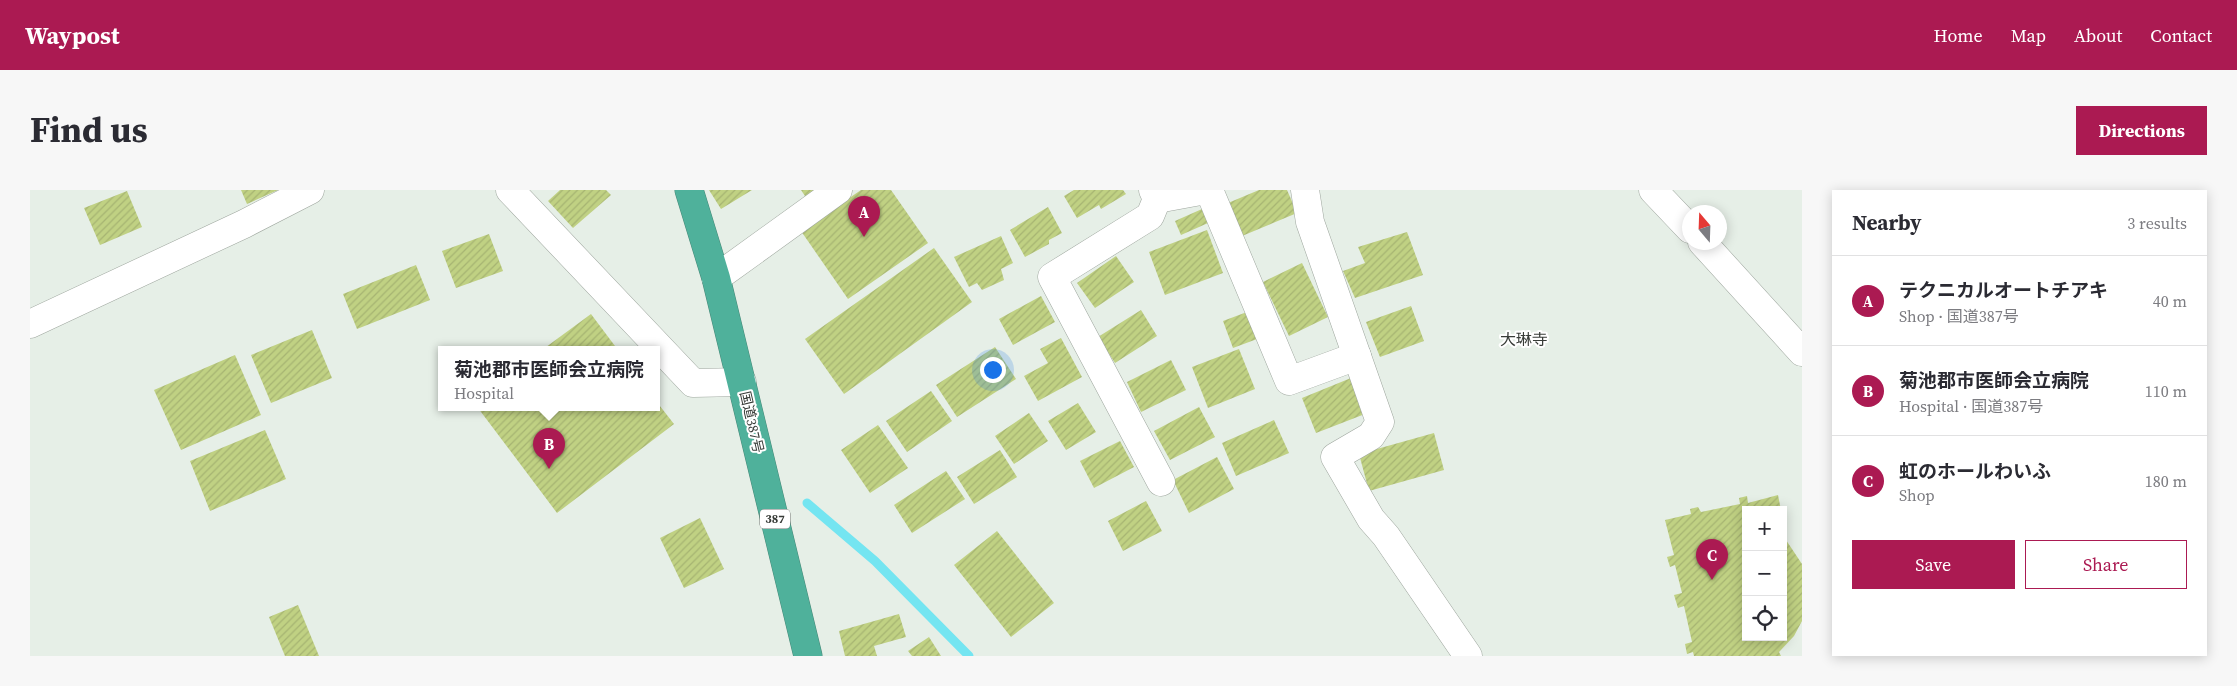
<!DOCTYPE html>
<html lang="en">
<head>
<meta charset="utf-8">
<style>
  body { margin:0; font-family:"Source Serif 4","Noto Sans JP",serif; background:#f7f7f7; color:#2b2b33 }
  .controls { position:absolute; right:15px; bottom:15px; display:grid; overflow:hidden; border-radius:0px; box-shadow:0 2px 12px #0003 }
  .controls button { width:45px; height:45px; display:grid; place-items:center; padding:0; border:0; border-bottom:1px solid #e1e1e2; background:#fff; color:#2b2b33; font:25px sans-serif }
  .compass { position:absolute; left:1652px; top:15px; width:45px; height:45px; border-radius:50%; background:#fff; box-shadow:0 2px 12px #0003; rotate:341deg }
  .you { position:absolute; left:962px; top:179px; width:18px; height:18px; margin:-12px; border:4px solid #fff; border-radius:50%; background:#1a73e8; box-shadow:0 0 0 8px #1a73e833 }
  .badge { display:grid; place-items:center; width:32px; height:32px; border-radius:50%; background:#ab1a52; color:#fff; font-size:16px; font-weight:700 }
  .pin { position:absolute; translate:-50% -41px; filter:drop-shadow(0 1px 2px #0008) }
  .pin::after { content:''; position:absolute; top:26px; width:18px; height:15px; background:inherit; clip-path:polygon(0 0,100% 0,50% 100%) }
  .popup { position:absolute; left:408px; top:156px; width:222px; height:65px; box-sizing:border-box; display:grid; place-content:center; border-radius:0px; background:#fff; filter:drop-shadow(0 1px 4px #0005); font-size:16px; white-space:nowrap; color:#7c7c81 }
  .popup b { font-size:19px; color:#2b2b33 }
  .popup::after { content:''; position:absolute; left:50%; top:100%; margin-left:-10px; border:10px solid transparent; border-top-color:#fff }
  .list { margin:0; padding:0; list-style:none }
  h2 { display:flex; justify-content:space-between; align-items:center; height:65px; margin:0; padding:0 20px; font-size:21px }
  h2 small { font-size:16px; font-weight:400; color:#7c7c81 }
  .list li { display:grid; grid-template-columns:32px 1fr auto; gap:15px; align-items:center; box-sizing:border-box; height:90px; padding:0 20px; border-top:1px solid #e1e1e2 }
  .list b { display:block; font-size:19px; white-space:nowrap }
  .list p { margin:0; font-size:16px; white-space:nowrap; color:#7c7c81 }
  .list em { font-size:16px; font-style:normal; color:#7c7c81 }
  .actions { display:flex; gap:10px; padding:15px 20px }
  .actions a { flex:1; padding:11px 0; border:1px solid #ab1a52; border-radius:0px; text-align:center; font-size:18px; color:#ab1a52 }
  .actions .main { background:#ab1a52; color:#fff }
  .icon { flex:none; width:28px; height:28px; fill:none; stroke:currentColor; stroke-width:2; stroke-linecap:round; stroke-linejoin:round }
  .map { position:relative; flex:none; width:1772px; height:466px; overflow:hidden; border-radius:0px }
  header { display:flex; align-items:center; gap:30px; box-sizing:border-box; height:70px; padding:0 25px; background:#ab1a52; color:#fff }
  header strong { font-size:24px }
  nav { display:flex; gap:28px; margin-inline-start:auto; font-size:18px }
  .intro { display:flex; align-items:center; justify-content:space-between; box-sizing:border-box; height:120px; padding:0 30px }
  h1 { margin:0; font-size:35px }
  .button { padding:12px 22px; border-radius:0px; background:#ab1a52; color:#fff; font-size:18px; font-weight:700 }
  main { display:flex; gap:30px; padding:0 30px }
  aside { flex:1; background:#fff; border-radius:0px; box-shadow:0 2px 12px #0003 }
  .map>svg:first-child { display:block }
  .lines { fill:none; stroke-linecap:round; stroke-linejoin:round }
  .stream { stroke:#74e5f1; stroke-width:9 }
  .building { fill:url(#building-hatch) }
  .minor-casing { stroke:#9ea69e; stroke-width:29 }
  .highway-casing { stroke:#478878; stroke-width:29 }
  .minor { stroke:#fff; stroke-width:28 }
  .highway { stroke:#4fb19b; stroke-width:28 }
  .labels { text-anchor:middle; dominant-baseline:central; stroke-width:4; stroke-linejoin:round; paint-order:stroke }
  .shield { fill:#fff; stroke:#747674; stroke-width:1 }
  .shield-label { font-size:12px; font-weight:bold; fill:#383c38 }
  .street-label { font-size:14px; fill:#383c38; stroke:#fff }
  .quarter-label { font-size:16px; fill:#383c38; stroke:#fff }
</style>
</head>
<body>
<header>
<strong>Waypost</strong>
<nav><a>Home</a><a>Map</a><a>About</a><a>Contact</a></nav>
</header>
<div class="intro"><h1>Find us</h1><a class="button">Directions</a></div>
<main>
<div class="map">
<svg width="1772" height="466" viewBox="0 0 1772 466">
  <defs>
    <pattern id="building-hatch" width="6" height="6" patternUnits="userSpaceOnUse" patternTransform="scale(1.25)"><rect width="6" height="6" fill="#c0d183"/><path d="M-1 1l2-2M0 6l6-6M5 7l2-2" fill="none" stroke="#a6b472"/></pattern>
  </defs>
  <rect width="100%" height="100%" fill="#e6efe7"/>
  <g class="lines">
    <!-- stream -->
    <polyline class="stream" points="777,313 845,371 939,466"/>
  </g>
  <!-- building -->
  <g class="building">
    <polygon points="211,0 248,0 217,14"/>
    <polygon points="530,0 576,0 581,5 543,38 518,11"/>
    <polygon points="679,0 722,0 691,19"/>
    <polygon points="771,0 792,0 777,9"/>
    <polygon points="831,0 861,0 898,53 818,109 771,41"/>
    <polygon points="1044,0 1093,0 1096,4 1071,19 1069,15 1047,28 1034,6"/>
    <polygon points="1229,0 1257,0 1267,23 1212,46 1198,13"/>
    <polygon points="97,1 112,37 70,55 54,18"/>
    <polygon points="1018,17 1032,43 1019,50 1019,54 995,67 980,40"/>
    <polygon points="1172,19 1178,33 1151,45 1145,31"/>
    <polygon points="1177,40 1193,83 1135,105 1119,62"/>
    <polygon points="1377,42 1393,85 1325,108 1313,81 1335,73 1328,57"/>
    <polygon points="459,44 473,81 426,98 412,61"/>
    <polygon points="971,46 983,73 971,79 974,90 952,100 947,93 939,97 924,67"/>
    <polygon points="904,58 942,112 814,204 775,149"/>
    <polygon points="1086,66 1104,92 1065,118 1047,93"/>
    <polygon points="1272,73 1298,127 1259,146 1233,92"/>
    <polygon points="386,75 400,110 327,139 313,104"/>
    <polygon points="1011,106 1025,132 983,155 969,129"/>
    <polygon points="1381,116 1394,151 1350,167 1336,132"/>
    <polygon points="1111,120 1127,146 1085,173 1068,147"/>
    <polygon points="1217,122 1227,149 1203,158 1193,131"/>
    <polygon points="561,124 588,160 512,160"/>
    <polygon points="282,140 302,188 241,213 221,165"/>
    <polygon points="1031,148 1052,187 1008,211 994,186 1018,173 1010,159"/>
    <polygon points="965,157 986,189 927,227 906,195"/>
    <polygon points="1209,159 1225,199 1178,218 1162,177"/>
    <polygon points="205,165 231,225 151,260 124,200"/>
    <polygon points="1141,170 1156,200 1111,222 1097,192"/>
    <polygon points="1321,188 1335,224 1286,243 1272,208"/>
    <polygon points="901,201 922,231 877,262 856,231"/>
    <polygon points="626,211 644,234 527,323 448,218 626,218"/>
    <polygon points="1048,213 1066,242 1036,260 1018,231"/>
    <polygon points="1169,217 1185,247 1140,270 1124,241"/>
    <polygon points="999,223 1018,251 984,274 965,246"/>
    <polygon points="1244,230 1259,263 1206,286 1192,253"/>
    <polygon points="848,235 878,278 840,303 811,260"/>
    <polygon points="235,240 256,289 180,321 160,271"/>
    <polygon points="1404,243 1414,280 1339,301 1329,264"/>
    <polygon points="1090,251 1104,277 1064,298 1050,271"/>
    <polygon points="970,260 987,287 944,314 927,287"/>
    <polygon points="1187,267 1204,299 1159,323 1143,290"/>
    <polygon points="916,281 935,309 882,343 864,315"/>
    <polygon points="1748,305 1751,320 1716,320 1716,447 1753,447 1754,339 1756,350 1772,374 1772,431 1764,446 1749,462 1751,466 1664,466 1663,462 1657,464 1655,454 1662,452 1654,416 1648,418 1644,405 1652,403 1645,375 1640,377 1637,367 1644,365 1635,330 1661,324 1660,319 1668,317 1671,322 1710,314 1709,308 1717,306 1718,313"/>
    <polygon points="1116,311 1132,341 1093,361 1078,331"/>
    <polygon points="670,328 694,379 654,398 630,348"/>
    <polygon points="967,341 1024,413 981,447 924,375"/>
    <polygon points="268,415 289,466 255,466 239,427"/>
    <polygon points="869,424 876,447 844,456 847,466 815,466 809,441"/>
    <polygon points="899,447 911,466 882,466 878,461"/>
  </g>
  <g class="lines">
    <!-- minor casing -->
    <g class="minor-casing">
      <g id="minor">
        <polyline points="480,0 663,193 712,192"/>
        <polyline points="1123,0 1127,9 1120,26 1022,87 1131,292"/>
        <polyline points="1179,0 1259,191 1327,166"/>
        <polyline points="1275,0 1280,32 1350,232 1341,246 1305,267 1341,329 1356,346 1438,466"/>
        <polyline points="1623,0 1660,39"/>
        <polyline points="1127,9 1176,0"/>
        <polyline points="1672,52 1772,162"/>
        <polyline points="686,88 808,0"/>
        <polyline points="0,134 214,34 280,0"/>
      </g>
    </g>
    <!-- highway casing -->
    <g class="highway-casing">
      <polyline id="highway" points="659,0 686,88 778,466"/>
    </g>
    <!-- minor -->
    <use href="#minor" class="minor"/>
    <!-- highway -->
    <use href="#highway" class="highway"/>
  </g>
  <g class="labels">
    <!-- shield labels -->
    <rect class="shield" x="730" y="319.5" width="30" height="19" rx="4"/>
    <g class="shield-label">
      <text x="745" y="329">387</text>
    </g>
    <!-- street labels -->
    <g class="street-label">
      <text transform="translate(722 232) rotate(77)">国道387号</text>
    </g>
    <!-- quarter labels -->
    <g class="quarter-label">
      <text x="1494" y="149">大琳寺</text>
    </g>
  </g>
</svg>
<div class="controls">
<button>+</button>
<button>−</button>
<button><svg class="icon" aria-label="locate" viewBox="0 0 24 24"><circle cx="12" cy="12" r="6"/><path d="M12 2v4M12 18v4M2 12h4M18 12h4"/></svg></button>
</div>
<svg class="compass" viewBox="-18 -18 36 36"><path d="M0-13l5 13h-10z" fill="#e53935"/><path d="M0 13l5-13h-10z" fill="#7c7c81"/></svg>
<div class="you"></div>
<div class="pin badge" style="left:834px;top:47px">A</div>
<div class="pin badge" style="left:519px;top:279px">B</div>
<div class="popup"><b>菊池郡市医師会立病院</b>Hospital</div>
<div class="pin badge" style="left:1682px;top:390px">C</div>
</div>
<aside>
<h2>Nearby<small>3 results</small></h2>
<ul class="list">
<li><span class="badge">A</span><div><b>テクニカルオートチアキ</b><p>Shop · 国道387号</p></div><em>40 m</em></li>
<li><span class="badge">B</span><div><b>菊池郡市医師会立病院</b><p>Hospital · 国道387号</p></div><em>110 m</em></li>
<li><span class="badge">C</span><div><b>虹のホールわいふ</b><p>Shop</p></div><em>180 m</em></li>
</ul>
<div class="actions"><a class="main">Save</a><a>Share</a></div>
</aside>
</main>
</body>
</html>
